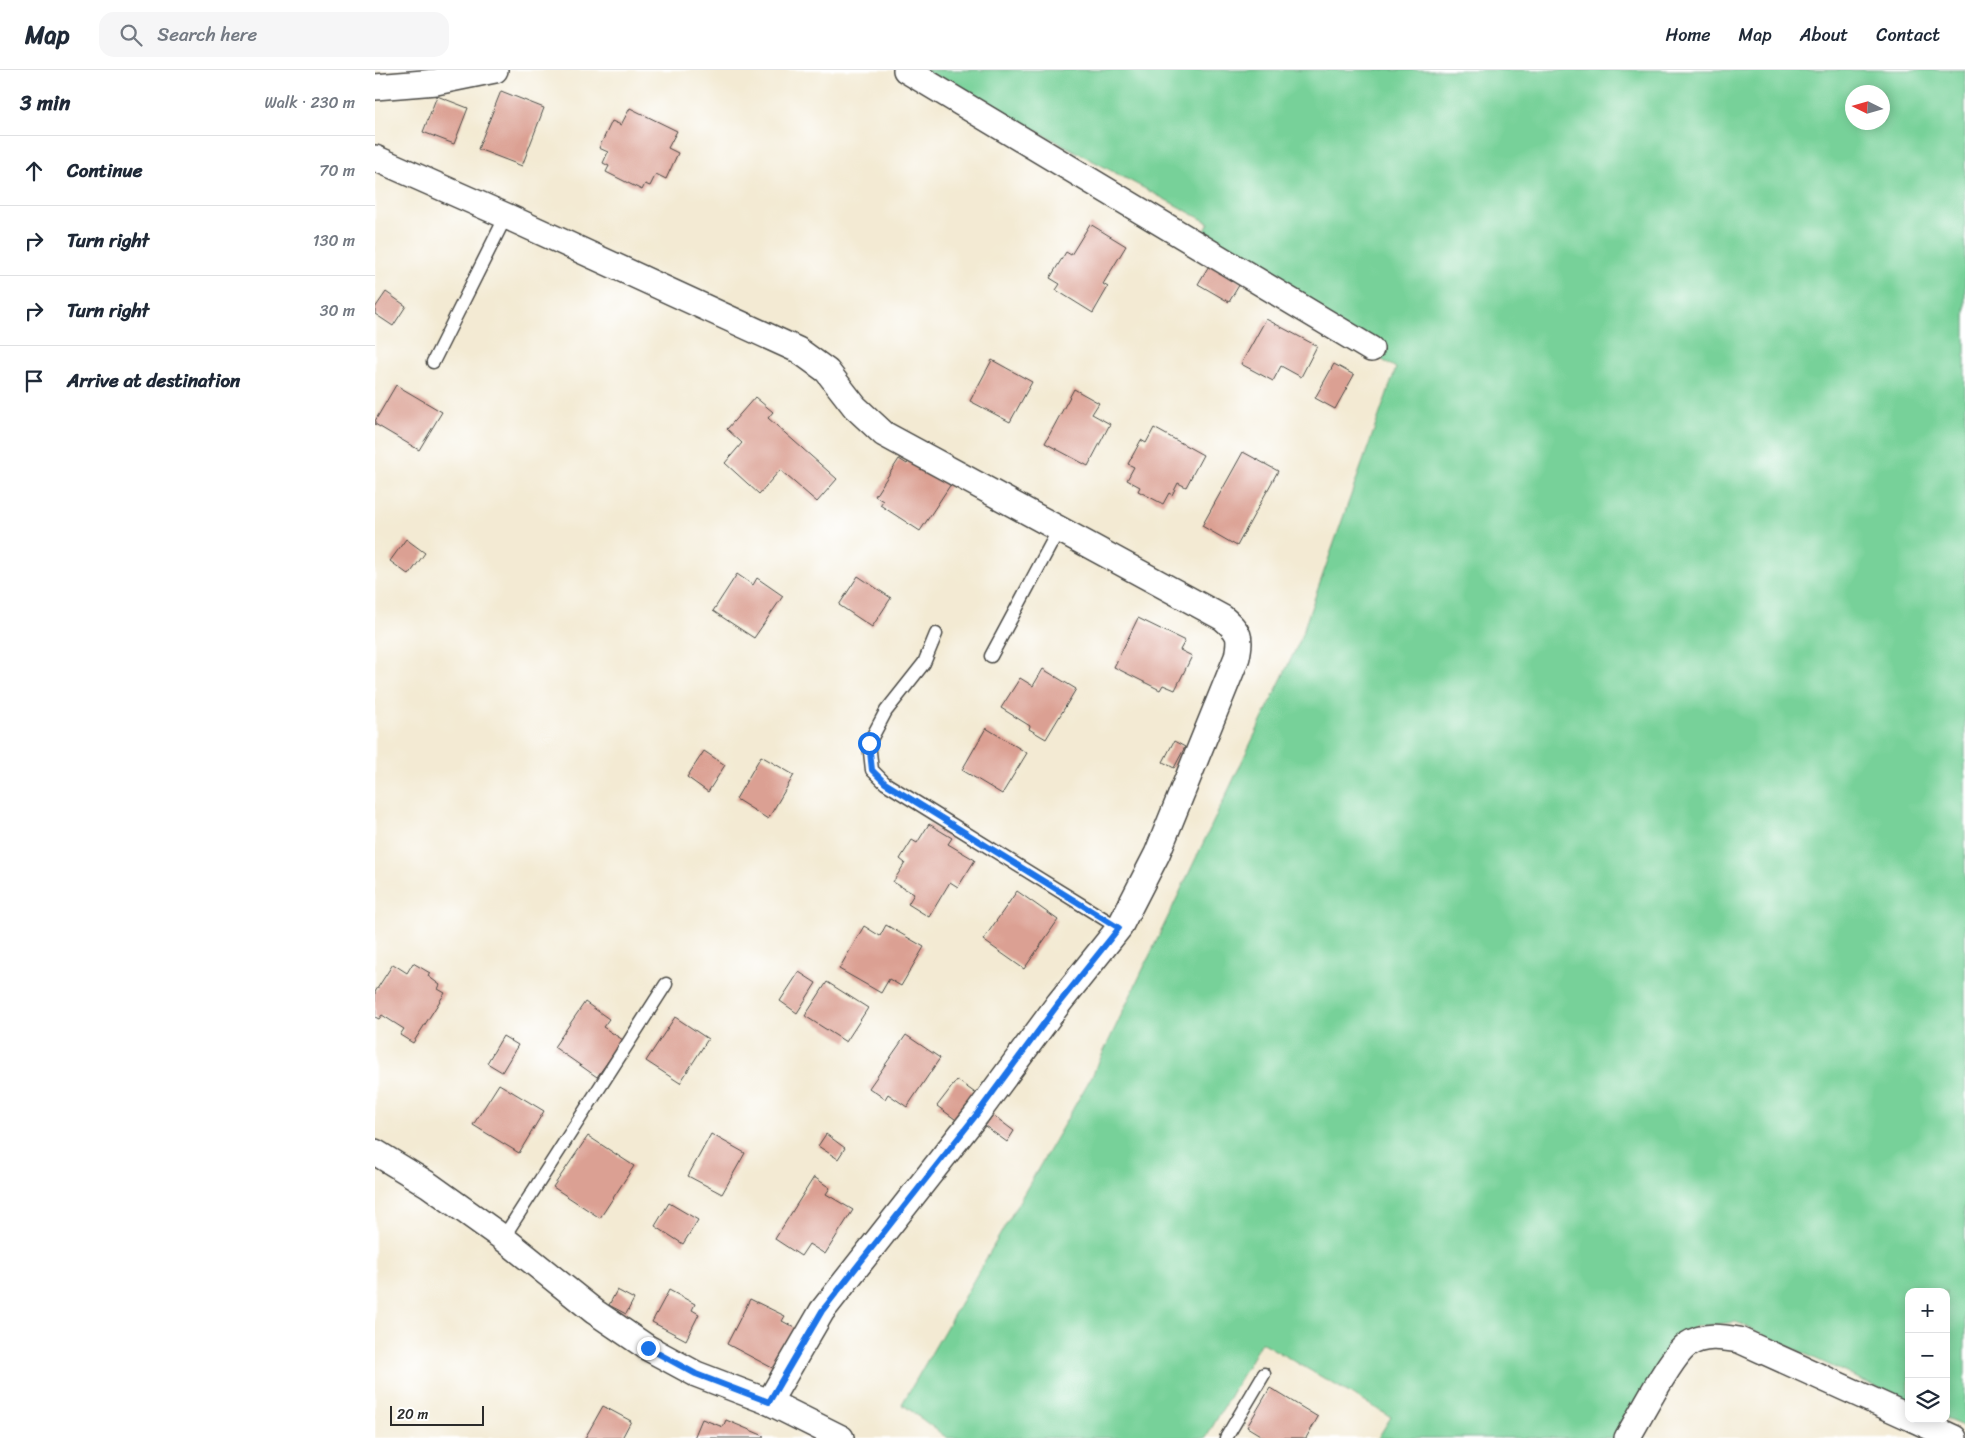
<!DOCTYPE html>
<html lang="en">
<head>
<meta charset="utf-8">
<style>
  body { margin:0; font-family:Sriracha,sans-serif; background:#f6f6f7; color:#1f2937 }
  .controls { position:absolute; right:15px; bottom:15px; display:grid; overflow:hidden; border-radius:10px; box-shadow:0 2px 12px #0003 }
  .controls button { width:45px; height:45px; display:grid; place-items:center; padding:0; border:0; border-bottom:1px solid #e0e1e3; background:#fff; color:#1f2937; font:25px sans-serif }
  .compass { position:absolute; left:1470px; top:15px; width:45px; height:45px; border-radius:50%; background:#fff; box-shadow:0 2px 12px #0003; rotate:275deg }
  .scale { position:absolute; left:15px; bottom:12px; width:94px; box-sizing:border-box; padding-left:5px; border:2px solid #2b2b2b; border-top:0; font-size:14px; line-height:18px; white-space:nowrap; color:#2b2b2b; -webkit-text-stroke:4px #fff; paint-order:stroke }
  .stop { position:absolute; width:15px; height:15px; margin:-11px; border:4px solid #1a73e8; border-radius:50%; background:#fff }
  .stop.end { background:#1a73e8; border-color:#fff; box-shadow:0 1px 5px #0008 }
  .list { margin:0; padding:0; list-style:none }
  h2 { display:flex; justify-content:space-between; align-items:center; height:65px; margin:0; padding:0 20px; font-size:21px }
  h2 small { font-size:16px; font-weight:400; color:#747a83 }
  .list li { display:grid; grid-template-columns:32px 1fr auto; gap:15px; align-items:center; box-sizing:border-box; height:70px; padding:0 20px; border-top:1px solid #e0e1e3 }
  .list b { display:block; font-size:19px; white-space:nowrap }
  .list em { font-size:16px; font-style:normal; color:#747a83 }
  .icon { flex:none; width:28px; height:28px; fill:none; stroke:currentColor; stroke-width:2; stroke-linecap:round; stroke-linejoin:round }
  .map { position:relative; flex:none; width:1590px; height:1368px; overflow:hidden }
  header { display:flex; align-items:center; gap:30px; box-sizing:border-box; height:70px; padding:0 25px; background:#fff; border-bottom:1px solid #e0e1e3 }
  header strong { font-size:24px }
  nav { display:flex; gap:28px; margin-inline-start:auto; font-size:18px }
  .search { width:350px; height:45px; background:#f6f6f7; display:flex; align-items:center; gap:12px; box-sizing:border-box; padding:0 18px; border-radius:15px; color:#747a83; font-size:19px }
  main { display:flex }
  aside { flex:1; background:#fff }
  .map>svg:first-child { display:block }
  .green { fill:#77d199; stroke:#517e62; fill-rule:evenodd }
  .building { fill:#dba093 }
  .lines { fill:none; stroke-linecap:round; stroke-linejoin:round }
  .lane-casing { stroke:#494844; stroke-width:15 }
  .street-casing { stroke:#494844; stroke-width:28 }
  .lane { stroke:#fff; stroke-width:12 }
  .street { stroke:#fff; stroke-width:25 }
  .route { stroke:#1a73e8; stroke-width:6 }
</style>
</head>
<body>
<header>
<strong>Map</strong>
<div class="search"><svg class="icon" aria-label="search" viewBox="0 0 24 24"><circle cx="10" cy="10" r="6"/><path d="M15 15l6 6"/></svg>Search here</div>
<nav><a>Home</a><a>Map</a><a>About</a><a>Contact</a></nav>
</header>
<main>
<aside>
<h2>3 min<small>Walk · 230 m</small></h2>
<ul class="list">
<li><svg class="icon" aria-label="ahead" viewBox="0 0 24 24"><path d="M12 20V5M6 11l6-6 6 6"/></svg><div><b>Continue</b></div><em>70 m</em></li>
<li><svg class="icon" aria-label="right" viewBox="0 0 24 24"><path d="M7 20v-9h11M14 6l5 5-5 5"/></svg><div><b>Turn right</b></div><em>130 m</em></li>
<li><svg class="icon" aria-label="right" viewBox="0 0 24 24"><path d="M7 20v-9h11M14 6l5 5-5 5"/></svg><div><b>Turn right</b></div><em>30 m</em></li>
<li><svg class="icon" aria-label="arrive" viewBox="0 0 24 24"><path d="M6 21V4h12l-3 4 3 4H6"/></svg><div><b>Arrive at destination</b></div></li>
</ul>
</aside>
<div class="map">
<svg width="1590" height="1368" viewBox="0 0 1590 1368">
  <rect width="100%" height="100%" fill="#fff"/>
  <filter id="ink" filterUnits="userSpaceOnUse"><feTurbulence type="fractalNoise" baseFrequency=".02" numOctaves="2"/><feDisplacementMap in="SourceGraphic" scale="10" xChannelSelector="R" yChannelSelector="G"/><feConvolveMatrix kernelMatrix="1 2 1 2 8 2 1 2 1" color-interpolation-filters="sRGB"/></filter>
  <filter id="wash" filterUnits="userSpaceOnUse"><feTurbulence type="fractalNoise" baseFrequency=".0096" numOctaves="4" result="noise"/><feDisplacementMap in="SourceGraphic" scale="20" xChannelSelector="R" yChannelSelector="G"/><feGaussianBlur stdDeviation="1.12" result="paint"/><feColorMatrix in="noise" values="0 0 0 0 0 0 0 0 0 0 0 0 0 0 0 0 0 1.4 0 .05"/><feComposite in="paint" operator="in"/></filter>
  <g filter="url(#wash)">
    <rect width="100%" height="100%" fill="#f3ead3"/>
    <!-- green -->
    <path class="green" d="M548,0H1590V1357L1571,1349V1222H1534V1332L1361,1252L1319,1257L1289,1293L1242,1368H1003L1016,1347L886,1272L831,1368H572L527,1334L718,1004L924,572L1021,298L820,181L834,153ZM1478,22H1508V52H1478Z"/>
    <g id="blocks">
      <!-- building -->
      <g class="building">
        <polygon points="126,21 169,38 147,96 103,79"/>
        <polygon points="62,26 93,38 79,74 48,62"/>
        <polygon points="255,38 302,61 293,78 303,83 291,109 281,104 275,116 270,114 267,120 231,102 234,96 228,93 233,82 224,78 237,51 246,55"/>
        <polygon points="715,154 751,176 728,214 733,217 718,243 681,220 685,214 675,208 691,182 696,185"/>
        <polygon points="835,194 866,212 854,232 823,214"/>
        <polygon points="11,222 31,236 18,256 0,244 0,238"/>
        <polygon points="891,249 942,276 926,307 906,296 898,311 866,294"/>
        <polygon points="617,290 657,312 635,352 595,331"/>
        <polygon points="959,294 979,305 960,339 940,328"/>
        <polygon points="21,315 67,342 44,380 0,354 0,351"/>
        <polygon points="699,319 724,333 717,344 735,354 713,396 670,373"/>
        <polygon points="380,327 398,342 393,348 462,409 442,432 405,400 384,424 350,393 367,373 352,359"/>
        <polygon points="779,358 828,385 811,417 803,413 797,425 794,423 788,434 763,421 765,417 752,410 759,397 753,394 766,370 771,373"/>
        <polygon points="868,382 903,401 862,476 827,456"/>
        <polygon points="536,388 576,414 545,461 505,435 508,431 500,426 524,389 532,394"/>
        <polygon points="31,469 50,483 34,505 15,491"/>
        <polygon points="362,504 378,515 382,508 408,526 379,568 338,541"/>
        <polygon points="483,506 516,528 497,557 464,535"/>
        <polygon points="763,548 810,571 805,580 817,586 800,620 788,615 785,620 739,597"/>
        <polygon points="668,599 701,619 671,669 654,659 655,656 626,638 645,608 658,616"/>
        <polygon points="611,658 652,683 627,724 587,700"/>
        <polygon points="799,671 810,677 799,698 788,692"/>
        <polygon points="329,681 350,695 333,722 312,707"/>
        <polygon points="386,686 419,705 393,749 361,729"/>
        <polygon points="554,754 577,768 573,774 600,790 583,817 575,812 554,847 533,834 539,824 518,812 530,793 525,789 537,770 542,773"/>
        <polygon points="642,821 683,850 649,899 608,870"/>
        <polygon points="511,855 549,877 526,916 514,909 506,923 464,899 489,856 505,866"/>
        <polygon points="38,893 55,903 53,906 65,915 63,919 70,923 38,973 25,965 29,959 7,945 4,949 0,947 0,922 18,894 32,903"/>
        <polygon points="424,902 441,913 422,943 405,931"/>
        <polygon points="452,912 493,938 471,972 430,946"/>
        <polygon points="210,932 234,949 228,957 248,970 222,1007 179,977"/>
        <polygon points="300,947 333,969 305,1013 271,991"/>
        <polygon points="531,965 565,988 532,1037 513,1024 510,1029 494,1018"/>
        <polygon points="128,966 143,975 127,1002 112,993"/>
        <polygon points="582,1010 603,1025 584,1052 562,1036"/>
        <polygon points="124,1014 169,1041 144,1083 98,1055"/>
        <polygon points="618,1045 639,1061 632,1072 610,1056"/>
        <polygon points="336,1064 370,1083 347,1124 313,1106"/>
        <polygon points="451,1064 470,1078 463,1089 443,1076"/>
        <polygon points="213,1066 259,1096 225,1148 178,1117"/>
        <polygon points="439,1107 455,1118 451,1124 478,1140 450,1184 434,1174 426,1186 400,1169"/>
        <polygon points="294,1133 323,1150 308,1174 280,1156"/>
        <polygon points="242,1220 259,1229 251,1244 234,1235"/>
        <polygon points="294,1220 320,1234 317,1240 324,1244 311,1270 277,1252"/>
        <polygon points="375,1229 410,1246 407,1251 424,1260 403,1301 352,1274"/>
        <polygon points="895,1318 943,1347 931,1368 890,1368 872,1357"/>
        <polygon points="228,1336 256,1351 247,1368 210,1368"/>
        <polygon points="327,1349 348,1357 351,1350 389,1366 388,1368 319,1368"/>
      </g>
    </g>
  </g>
  <g filter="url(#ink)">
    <use href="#blocks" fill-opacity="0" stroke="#494844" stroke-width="1"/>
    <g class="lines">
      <!-- lane casing -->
      <g class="lane-casing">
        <g id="lane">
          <polyline points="58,292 131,146"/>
          <polyline points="561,564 549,593 511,641 494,673 497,700 510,713 744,858"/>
          <polyline points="616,586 684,459"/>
          <polyline points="128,1168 291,914"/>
          <polyline points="851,1368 889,1304"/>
        </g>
      </g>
      <!-- street casing -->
      <g class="street-casing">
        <g id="street">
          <polyline points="531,0 996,279"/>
          <polyline points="0,17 61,12 120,0"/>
          <path d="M0,88L131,146L423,280L452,301L480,337L509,364L848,548C865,563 866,566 862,587L782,784L744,858L684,933L602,1044L447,1241L394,1332"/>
          <polyline points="0,1082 54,1115 128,1168 220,1242 273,1278 321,1304 394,1332 466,1368"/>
          <polyline points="1538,1349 1579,1368"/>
          <path d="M1252,1368C1265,1347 1295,1287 1312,1275C1328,1264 1347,1267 1364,1270L1534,1347"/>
        </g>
      </g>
      <!-- lane -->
      <use href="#lane" class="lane"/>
      <!-- street -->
      <use href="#street" class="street"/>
    </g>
  </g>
  <g class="lines" filter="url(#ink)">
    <!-- route -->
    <polyline class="route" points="273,1278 321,1304 394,1332 447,1241 602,1044 684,933 744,858 510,713 497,700 494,673"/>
  </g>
</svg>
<div class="controls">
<button>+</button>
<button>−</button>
<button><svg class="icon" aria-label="layers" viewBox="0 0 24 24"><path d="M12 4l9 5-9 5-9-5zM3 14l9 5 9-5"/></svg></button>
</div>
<svg class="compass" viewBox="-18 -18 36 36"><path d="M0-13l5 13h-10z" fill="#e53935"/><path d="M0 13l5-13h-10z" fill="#747a83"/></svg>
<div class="scale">20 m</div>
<div class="stop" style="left:494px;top:673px"></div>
<div class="stop end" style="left:273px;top:1278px"></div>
</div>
</main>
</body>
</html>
